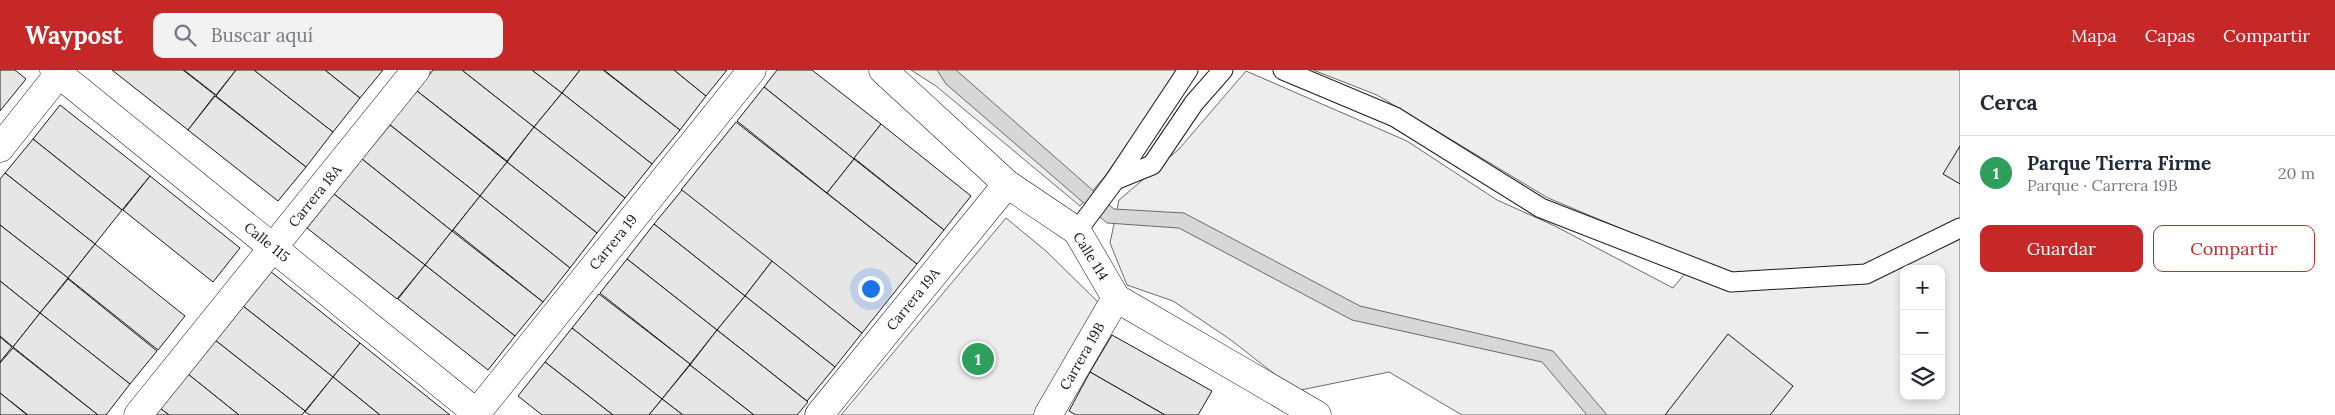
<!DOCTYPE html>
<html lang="es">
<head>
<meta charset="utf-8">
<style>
  body { margin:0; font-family:Lora,serif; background:#f2f2f3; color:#1f2937 }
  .controls { position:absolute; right:15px; bottom:15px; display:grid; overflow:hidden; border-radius:10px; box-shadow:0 2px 8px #0003 }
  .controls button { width:45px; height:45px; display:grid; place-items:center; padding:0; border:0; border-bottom:1px solid #e0e1e3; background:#fff; color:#1f2937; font:25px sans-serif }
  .you { position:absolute; left:870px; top:218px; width:18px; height:18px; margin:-12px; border:4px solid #fff; border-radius:50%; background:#1a73e8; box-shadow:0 0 0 8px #1a73e833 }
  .badge { display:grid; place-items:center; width:32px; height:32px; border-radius:50%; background:#c62828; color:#fff; font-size:16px; font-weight:700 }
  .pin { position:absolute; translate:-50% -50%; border:2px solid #fff; box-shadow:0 1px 5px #0006 }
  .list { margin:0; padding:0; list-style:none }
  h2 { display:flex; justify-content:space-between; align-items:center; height:65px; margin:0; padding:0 20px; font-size:21px }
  h2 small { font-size:16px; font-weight:400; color:#747a83 }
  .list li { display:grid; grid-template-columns:32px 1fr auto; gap:15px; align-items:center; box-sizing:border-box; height:75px; padding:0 20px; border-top:1px solid #e0e1e3 }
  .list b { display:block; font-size:19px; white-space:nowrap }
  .list p { margin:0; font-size:16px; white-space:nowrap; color:#747a83 }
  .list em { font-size:16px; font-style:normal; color:#747a83 }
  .actions { display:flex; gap:10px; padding:15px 20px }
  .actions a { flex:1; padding:11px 0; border:1px solid #c62828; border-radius:10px; text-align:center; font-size:18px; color:#c62828 }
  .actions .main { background:#c62828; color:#fff }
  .icon { flex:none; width:28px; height:28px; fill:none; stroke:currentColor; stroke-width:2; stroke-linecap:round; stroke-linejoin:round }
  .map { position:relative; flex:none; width:1960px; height:345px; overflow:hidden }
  header { display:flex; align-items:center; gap:30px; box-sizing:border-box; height:70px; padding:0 25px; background:#c62828; color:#fff }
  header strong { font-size:24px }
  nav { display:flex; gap:28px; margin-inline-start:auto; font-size:18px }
  .search { width:350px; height:45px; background:#f2f2f3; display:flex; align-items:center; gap:12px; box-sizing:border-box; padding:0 18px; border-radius:10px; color:#747a83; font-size:19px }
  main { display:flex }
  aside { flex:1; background:#fff }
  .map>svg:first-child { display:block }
  .built { fill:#ededed; stroke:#6a6a6a; fill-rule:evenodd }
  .water { fill:#d7d7d7; stroke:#6a6a6a }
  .building { fill:#e6e6e6; stroke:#1a1a1a }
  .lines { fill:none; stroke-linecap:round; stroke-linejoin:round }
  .lane-casing { stroke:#1a1a1a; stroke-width:21 }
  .street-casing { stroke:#1a1a1a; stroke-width:29 }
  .lane { stroke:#fff; stroke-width:19 }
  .street { stroke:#fff; stroke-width:28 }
  .labels { text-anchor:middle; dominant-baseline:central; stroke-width:4; stroke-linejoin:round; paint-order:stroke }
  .street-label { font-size:14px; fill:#1a1a1a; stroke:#fff }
</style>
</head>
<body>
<header>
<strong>Waypost</strong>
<div class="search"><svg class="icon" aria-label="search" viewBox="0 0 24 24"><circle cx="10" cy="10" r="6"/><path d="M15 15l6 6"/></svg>Buscar aquí</div>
<nav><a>Mapa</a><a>Capas</a><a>Compartir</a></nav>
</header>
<main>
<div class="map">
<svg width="1960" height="345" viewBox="0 0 1960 345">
  <rect width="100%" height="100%" fill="#fff"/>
  <!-- built -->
  <g class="built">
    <polygon points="911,0 1179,0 1105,106 1080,136 936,16"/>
    <path d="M1313,0H1960V345H1462L1389,302L1296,321L1231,270L1173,231L1127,215L1110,173L1119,130L1179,79L1246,1L1407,71L1497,130L1555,156L1673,218L1696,190L1548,128L1377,25ZM1904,199H1941V326H1904Z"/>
    <polygon points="1006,148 1046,181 1100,234 1036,345 841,345"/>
  </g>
  <!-- water -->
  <polygon class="water" points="937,0 956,0 1114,139 1184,143 1360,236 1553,281 1607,345 1587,345 1542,292 1352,250 1179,158 1107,153 946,14"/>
  <!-- building -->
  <g class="building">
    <polygon points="0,0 15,0 26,9 0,41"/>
    <polygon points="112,0 183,0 215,25 188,60"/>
    <polygon points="184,0 236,0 216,25"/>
    <polygon points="236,0 254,0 333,62 306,97 216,26"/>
    <polygon points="254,0 325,0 360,28 333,62"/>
    <polygon points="325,0 383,0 360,28"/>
    <polygon points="433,0 462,0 534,57 507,91 417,21"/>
    <polygon points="462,0 532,0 562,23 534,57"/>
    <polygon points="532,0 580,0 562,23"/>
    <polygon points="580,0 603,0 680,60 652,94 562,23"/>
    <polygon points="604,0 674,0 706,26 680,60"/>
    <polygon points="674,0 727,0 706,26"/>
    <polygon points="777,0 812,0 881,54 854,89 764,17"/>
    <polygon points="764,17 854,89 827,123 737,51"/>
    <polygon points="417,21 507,92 480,126 389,54"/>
    <polygon points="562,23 652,94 625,128 534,57"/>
    <polygon points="215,26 306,97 278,131 188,60"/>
    <polygon points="60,35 150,106 122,140 33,69"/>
    <polygon points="736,52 917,194 862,263 681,120"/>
    <polygon points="881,54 971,126 944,160 854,88"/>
    <polygon points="390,55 480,126 452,161 362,89"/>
    <polygon points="534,57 625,128 597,163 507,92"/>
    <polygon points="33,69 122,140 95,174 5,103"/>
    <polygon points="1960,76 1960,114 1943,104"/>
    <polygon points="362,89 452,161 425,195 334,124"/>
    <polygon points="854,89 944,160 917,194 827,123"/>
    <polygon points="507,92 597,163 570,198 480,126"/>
    <polygon points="5,103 95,174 68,208 0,155 0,109"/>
    <polygon points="150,106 240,178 213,212 123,140"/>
    <polygon points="682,120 772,191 745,226 654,154"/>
    <polygon points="334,124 425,195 397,229 307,158"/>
    <polygon points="480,126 570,198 543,232 453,160"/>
    <polygon points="654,154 745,226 717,260 627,189"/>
    <polygon points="0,155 68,208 40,243 0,211"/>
    <polygon points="452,161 543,232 515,266 425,195"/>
    <polygon points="95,174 185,246 158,280 68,208"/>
    <polygon points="627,189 717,260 690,294 600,223"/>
    <polygon points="772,191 862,263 835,297 745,226"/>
    <polygon points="425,195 515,266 488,300 398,229"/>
    <polygon points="270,201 360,273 333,307 243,236"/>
    <polygon points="68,209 157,281 130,314 40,243"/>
    <polygon points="0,211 40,243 13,277 0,266"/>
    <polygon points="599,224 690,294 662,329 572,258"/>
    <polygon points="745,226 835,297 807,331 717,260"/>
    <polygon points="243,236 333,307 305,341 215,270"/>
    <polygon points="40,243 130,314 106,345 98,345 13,277"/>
    <polygon points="572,258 662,329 649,345 613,345 545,292"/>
    <polygon points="717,260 808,332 797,345 754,345 690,295"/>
    <polygon points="1728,264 1793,316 1770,345 1665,345"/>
    <polygon points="1112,265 1212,321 1198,345 1165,345 1090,302"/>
    <polygon points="0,267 12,277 0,292"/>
    <polygon points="215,270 305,341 302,345 239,345 188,304"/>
    <polygon points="360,273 450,345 380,345 333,307"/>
    <polygon points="13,278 98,345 28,345 0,323 0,293"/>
    <polygon points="545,292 613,345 542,345 518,326"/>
    <polygon points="690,295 754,345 683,345 662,329"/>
    <polygon points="1090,302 1165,345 1076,345 1069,341"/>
    <polygon points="188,304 239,345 169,345 160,338"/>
    <polygon points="333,307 380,345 310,345 305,342"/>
    <polygon points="0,323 27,345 0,345"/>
    <polygon points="662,329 683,345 649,345"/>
    <polygon points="160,338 169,345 155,345"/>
  </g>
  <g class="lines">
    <!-- lane casing -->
    <g class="lane-casing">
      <g id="lane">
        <polyline points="1283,0 1395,47 1541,138 1731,212 1866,204 1960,158"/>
        <polyline points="1115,110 1152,95 1194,33 1223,0"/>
        <polyline points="1077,161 1115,110 1188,0"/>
      </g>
    </g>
    <!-- street casing -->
    <g class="street-casing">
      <g id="street">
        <polyline points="54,0 479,345"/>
        <polyline points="883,0 1007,114 1077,161 1116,228 1317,345"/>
        <polyline points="0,78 62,0"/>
        <polyline points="138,345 416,0"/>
        <polyline points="475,345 752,0"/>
        <polyline points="819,345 1007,114"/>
        <polyline points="1048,345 1116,228"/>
      </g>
    </g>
    <!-- lane -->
    <use href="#lane" class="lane"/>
    <!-- street -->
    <use href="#street" class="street"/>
  </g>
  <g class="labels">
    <!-- street labels -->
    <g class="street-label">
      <text transform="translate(315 126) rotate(-51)">Carrera 18A</text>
      <text transform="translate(267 172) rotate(39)">Calle 115</text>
      <text transform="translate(613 172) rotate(-51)">Carrera 19</text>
      <text transform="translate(1091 186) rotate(58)">Calle 114</text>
      <text transform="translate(913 229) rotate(-51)">Carrera 19A</text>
      <text transform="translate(1082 286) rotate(-60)">Carrera 19B</text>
    </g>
  </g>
</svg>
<div class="controls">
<button>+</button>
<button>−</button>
<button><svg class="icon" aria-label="layers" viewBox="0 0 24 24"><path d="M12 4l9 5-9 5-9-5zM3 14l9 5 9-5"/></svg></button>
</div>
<div class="you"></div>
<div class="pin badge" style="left:978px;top:289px;background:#2e9e5b">1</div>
</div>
<aside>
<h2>Cerca<small></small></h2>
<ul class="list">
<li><span class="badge" style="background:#2e9e5b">1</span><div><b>Parque Tierra Firme</b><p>Parque · Carrera 19B</p></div><em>20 m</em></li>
</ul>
<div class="actions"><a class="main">Guardar</a><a>Compartir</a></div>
</aside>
</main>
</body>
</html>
